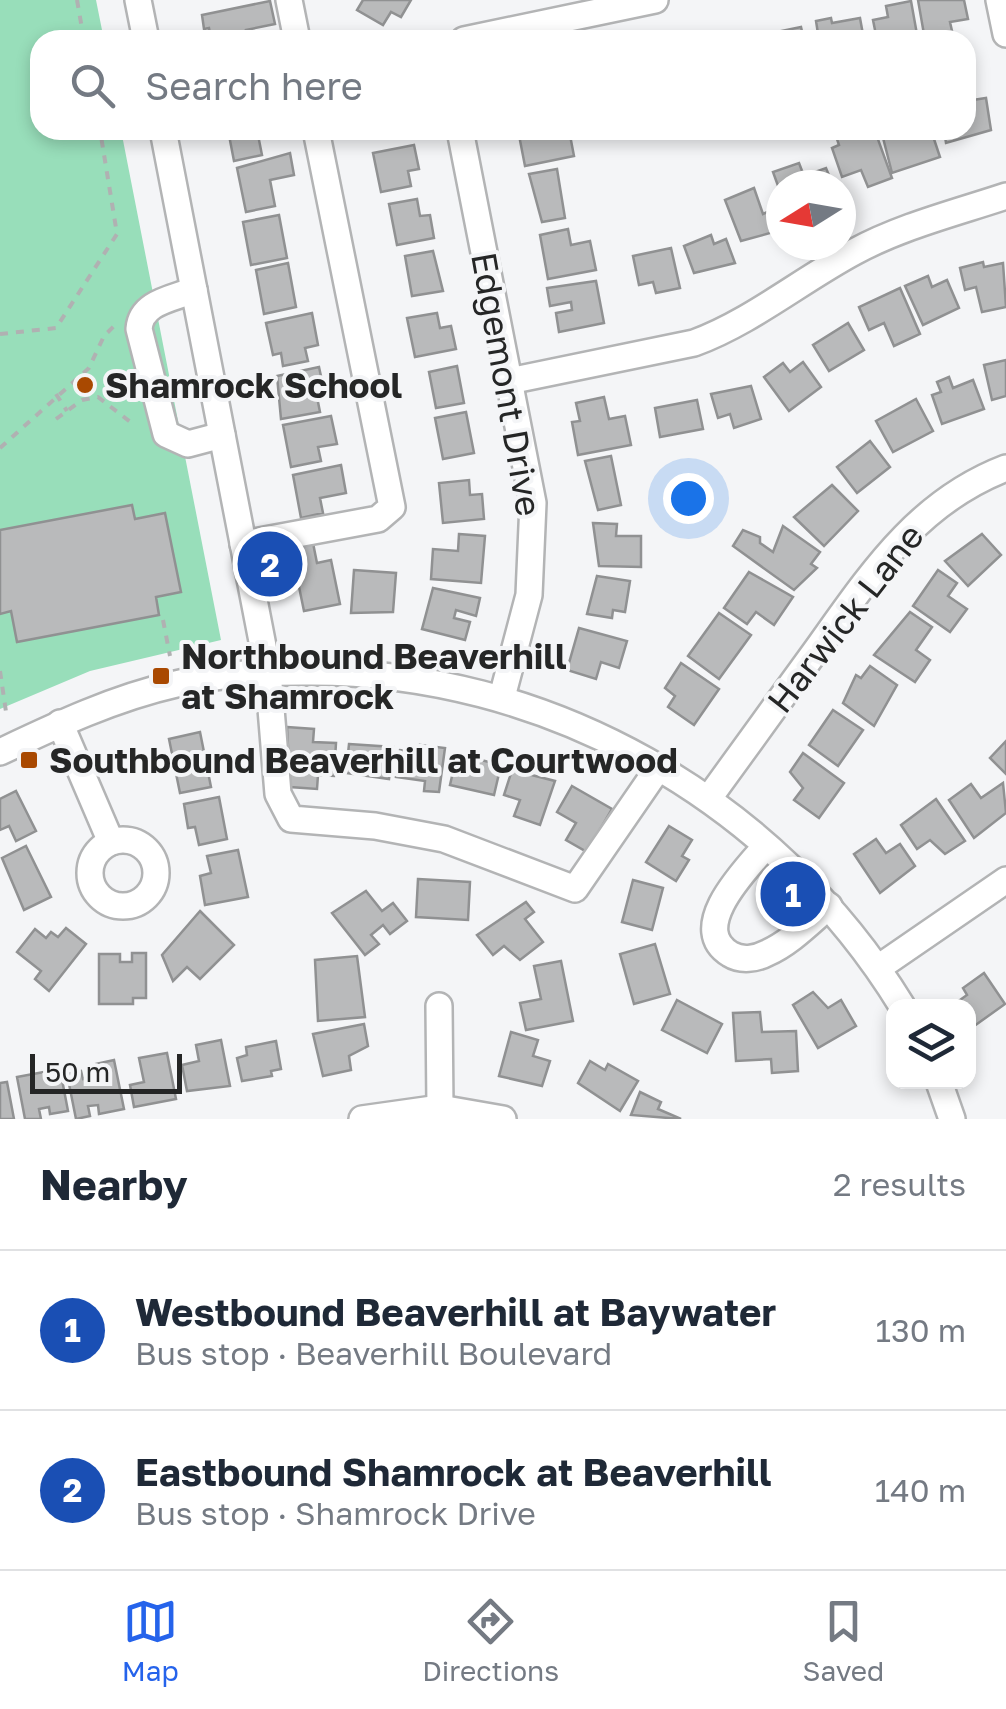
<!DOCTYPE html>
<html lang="en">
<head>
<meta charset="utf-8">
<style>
  body { margin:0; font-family:"Golos Text",sans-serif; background:#f6f6f7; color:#1f2937 }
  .controls { position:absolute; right:30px; bottom:30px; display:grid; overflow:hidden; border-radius:20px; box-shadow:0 5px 15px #0003 }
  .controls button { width:90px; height:90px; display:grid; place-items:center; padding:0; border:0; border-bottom:2px solid #e0e1e3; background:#fff; color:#1f2937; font:50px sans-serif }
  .compass { position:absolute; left:766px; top:170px; width:90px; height:90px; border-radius:50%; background:#fff; box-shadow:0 5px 15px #0003; rotate:259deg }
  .scale { position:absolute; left:30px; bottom:25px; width:152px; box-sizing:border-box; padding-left:10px; border:5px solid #252626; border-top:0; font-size:28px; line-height:35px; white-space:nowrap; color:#252626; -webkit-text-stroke:8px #f4f5f7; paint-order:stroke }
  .you { position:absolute; left:688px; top:498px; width:35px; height:35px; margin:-25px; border:8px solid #fff; border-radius:50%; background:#1a73e8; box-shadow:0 0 0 15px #1a73e833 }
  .badge { display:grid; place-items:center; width:65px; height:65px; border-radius:50%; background:#2563eb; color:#fff; font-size:32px; font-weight:700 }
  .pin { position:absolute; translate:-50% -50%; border:5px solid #fff; box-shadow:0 2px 10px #0006 }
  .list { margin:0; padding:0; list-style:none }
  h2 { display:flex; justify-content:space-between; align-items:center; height:130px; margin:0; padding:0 40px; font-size:42px }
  h2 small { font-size:32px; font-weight:400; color:#747a83 }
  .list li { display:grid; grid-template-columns:65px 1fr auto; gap:30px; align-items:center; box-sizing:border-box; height:160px; padding:0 40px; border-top:2px solid #e0e1e3 }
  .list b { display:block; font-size:38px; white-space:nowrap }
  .list p { margin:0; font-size:32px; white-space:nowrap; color:#747a83 }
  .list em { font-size:32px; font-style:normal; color:#747a83 }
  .icon { flex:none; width:55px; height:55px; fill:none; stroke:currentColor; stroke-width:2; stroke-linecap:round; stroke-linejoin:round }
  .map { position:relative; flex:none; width:1006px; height:1119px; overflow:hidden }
  .search { position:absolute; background:#fff; box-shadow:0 5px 15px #0003; left:30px; right:30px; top:30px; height:110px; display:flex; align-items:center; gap:25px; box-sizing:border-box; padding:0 35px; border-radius:30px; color:#747a83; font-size:38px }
  .sheet { height:450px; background:#fff }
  nav { display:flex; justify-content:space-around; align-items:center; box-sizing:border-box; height:140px; border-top:2px solid #e0e1e3; background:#fff; font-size:28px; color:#747a83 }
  nav a { display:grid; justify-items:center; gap:5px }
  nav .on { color:#2563eb }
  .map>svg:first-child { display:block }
  .green { fill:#98deba }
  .building { fill:#b9babb; stroke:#909192; stroke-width:2.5 }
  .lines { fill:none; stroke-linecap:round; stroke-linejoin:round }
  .minor-casing { stroke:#b3b4b5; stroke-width:30 }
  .path { stroke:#b0b1b2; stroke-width:4; stroke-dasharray:8 8; stroke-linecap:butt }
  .minor { stroke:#fff; stroke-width:25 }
  .poi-dot { fill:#a94901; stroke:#f4f5f7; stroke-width:4 }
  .labels { text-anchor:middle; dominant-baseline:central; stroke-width:8; stroke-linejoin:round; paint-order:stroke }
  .street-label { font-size:35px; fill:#252626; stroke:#f4f5f7 }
  .poi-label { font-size:35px; font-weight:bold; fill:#252626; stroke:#f4f5f7; text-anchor:start }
</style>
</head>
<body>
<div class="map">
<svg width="1006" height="1119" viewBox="0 0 1006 1119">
  <rect width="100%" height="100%" fill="#f4f5f7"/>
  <!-- green -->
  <polygon class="green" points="0,0 96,0 104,40 40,40 40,130 121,130 221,640 90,671 0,709"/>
  <!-- building -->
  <g class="building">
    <polygon points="363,0 411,0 401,17 391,12 383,25 357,10"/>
    <polygon points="918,0 964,0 968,19 950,22 954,40 925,40"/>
    <polygon points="270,1 275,24 246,30 248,40 211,40 209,28 204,29 202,15"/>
    <polygon points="911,1 918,40 877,40 873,20 888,17 886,6"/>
    <polygon points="831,18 832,23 860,18 864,40 819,40 816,21"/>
    <polygon points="801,27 804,40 758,40 757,36"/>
    <polygon points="986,98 991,130 946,143 944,130 966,130 966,101"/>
    <polygon points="228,130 267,130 258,135 262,155 234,161"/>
    <polygon points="518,130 569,130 574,156 525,166"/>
    <polygon points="852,130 855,138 875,131 892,178 868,187 861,170 842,177 832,148 839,145 836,136"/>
    <polygon points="881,130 931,130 940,157 892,173"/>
    <polygon points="414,145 419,169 408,171 411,186 381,192 373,153"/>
    <polygon points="290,153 294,175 270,180 275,206 246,212 237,168"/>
    <polygon points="799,163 804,176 826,168 833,185 781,185 781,194 773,172"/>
    <polygon points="557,169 565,218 542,222 529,174"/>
    <polygon points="754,188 763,214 774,209 781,230 741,241 725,200"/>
    <polygon points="417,199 420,216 430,215 434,238 397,245 389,204"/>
    <polygon points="279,215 287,258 251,265 243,222"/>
    <polygon points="568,229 571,245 590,241 596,270 548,279 540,235"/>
    <polygon points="711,235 714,244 726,239 735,263 694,273 684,246"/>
    <polygon points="671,248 680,288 656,293 653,282 639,285 633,256"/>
    <polygon points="433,251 443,291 412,296 405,256"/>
    <polygon points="983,262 984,267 1003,263 1006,307 982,312 976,287 965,290 960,268"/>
    <polygon points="288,263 296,307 264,314 256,270"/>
    <polygon points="928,276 932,287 947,280 959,308 923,325 905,286"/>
    <polygon points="596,281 604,323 559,332 556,313 572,310 571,302 550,306 547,288"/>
    <polygon points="900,288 920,334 894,346 884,323 869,330 859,307"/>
    <polygon points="312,313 318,345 305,348 308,361 283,366 281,353 273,355 266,323"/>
    <polygon points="437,313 440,328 451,326 456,349 415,357 407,318"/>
    <polygon points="848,323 864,350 829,371 813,345"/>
    <polygon points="1006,360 1006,396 992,400 984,365"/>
    <polygon points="803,362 821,387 789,411 764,377 783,363 790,372"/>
    <polygon points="457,366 464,403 436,408 429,372"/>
    <polygon points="319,367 324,390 316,392 320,412 281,419 277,376"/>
    <polygon points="949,377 953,388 973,380 984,409 942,424 932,395 941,392 937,382"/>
    <polygon points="751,386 761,419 734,428 730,414 718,418 711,394"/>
    <polygon points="604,397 609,419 625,416 631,445 578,455 572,422 580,421 576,403"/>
    <polygon points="916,399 933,431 893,452 876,421"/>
    <polygon points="697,400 703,429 660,437 655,408"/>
    <polygon points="466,412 474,453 443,459 435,418"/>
    <polygon points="331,416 337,444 318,447 321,461 291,467 283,425"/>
    <polygon points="870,441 890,467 857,493 837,467"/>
    <polygon points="611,456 621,505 598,510 585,461"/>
    <polygon points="341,465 346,493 320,498 323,513 301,518 293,475"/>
    <polygon points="469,480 470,495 482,494 484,519 443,523 439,483"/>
    <polygon points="832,485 858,511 824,546 794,517"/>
    <polygon points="132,505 135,519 165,513 181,592 156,597 159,615 17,642 11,611 0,614 0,530"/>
    <polygon points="593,523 617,524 616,536 641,536 641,567 599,566"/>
    <polygon points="783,526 820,552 811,564 817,568 794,590 733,546 743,530 760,537 760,543 773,552"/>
    <polygon points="459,534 485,536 481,583 431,579 433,549 458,551"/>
    <polygon points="982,534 1001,555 968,586 945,561"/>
    <polygon points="313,543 317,563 331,560 340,604 304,611 291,548"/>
    <polygon points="354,570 396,573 393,612 351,613"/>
    <polygon points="938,570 957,583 948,596 967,609 950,632 913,606"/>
    <polygon points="749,572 793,597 774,625 756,612 747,624 724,608"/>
    <polygon points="597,576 630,581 625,612 613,610 612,618 587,614"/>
    <polygon points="433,588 480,598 476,616 456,610 454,618 470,622 465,640 422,629"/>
    <polygon points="910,612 932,627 916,650 930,660 915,682 874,655"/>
    <polygon points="719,613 751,635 719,679 688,656"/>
    <polygon points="579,628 627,641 619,668 601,662 596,679 567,670"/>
    <polygon points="681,663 719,689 694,725 668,707 675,696 665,688"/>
    <polygon points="870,666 897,685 874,726 843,703 856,675 861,678"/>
    <polygon points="833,710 863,730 838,766 809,745"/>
    <polygon points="287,727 314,729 313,742 336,743 334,776 318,775 317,789 290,787"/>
    <polygon points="200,732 211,787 180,793 169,739"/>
    <polygon points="1006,741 1006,774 990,758"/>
    <polygon points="349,744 393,747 389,779 346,773"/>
    <polygon points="420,745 445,748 439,792 424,791 425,781 396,777 400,750 419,752"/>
    <polygon points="803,753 844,783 819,818 794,800 803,788 790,772"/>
    <polygon points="457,754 501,765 494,795 450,785"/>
    <polygon points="512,770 555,781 540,825 514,816 520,800 504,795"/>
    <polygon points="1003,783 1006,813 974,838 949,800 971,784 981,798"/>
    <polygon points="572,786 612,809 587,852 566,840 576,823 557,812"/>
    <polygon points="16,791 36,831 16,841 9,826 0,830 0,799"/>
    <polygon points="219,797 227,839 199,845 195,827 188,828 184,804"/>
    <polygon points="936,799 965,841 945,854 930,840 917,849 901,825"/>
    <polygon points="669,826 692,840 682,856 689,860 676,881 646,862"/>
    <polygon points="876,839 886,853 900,844 915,866 880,893 854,854"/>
    <polygon points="26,846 51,897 24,910 2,858"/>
    <polygon points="238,850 248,897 205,905 200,876 211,873 207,856"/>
    <polygon points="418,879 470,882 468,920 416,917"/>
    <polygon points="633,880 663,888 652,930 622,922"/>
    <polygon points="366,891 382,911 393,903 407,921 390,934 383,925 371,935 379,944 365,955 332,913"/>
    <polygon points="526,902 534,912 525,919 543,942 520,960 504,946 493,955 477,935"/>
    <polygon points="200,911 234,945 200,979 187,967 173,981 162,955"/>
    <polygon points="66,928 86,944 49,991 35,979 41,971 17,952 35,929 46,938 51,932 58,937"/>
    <polygon points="655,944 670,994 634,1004 620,954"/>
    <polygon points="132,953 146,953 146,998 133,998 133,1004 99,1004 99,954 120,954 120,962 132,962"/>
    <polygon points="357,956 365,1017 318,1021 315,960"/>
    <polygon points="561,961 573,1021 526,1030 520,1003 541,999 534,966"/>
    <polygon points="984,973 1005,1004 970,1029 968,1006 953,1005 967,995 963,988"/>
    <polygon points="813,992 828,1008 841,1000 856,1026 818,1048 793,1005"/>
    <polygon points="677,1000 722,1024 707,1053 662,1030"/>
    <polygon points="760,1012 762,1032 796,1031 798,1071 772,1073 771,1059 736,1061 733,1013"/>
    <polygon points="364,1024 368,1046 349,1056 351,1070 323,1076 313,1034"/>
    <polygon points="511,1032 538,1040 533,1056 550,1061 542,1086 499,1076"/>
    <polygon points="221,1040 230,1086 187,1091 182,1065 199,1061 196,1045"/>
    <polygon points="276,1041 281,1069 271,1071 272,1076 242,1081 237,1058 247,1055 246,1047"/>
    <polygon points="167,1053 176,1099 134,1107 130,1085 144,1082 139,1058"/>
    <polygon points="114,1060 124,1109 99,1114 98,1105 88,1106 90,1116 76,1119 67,1074 81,1071 83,1079 99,1076 96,1064"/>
    <polygon points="590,1061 605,1070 608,1064 638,1081 620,1111 578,1083"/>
    <polygon points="60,1069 68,1111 50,1114 49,1107 39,1109 41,1119 25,1119 17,1077"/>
    <polygon points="7,1082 14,1119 0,1119 0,1083"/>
    <polygon points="640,1092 661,1102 658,1109 681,1119 631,1115"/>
  </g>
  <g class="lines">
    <!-- minor casing -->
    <g class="minor-casing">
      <g id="minor">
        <polyline points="138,0 146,40"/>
        <polyline points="289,0 297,40"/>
        <polyline points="999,0 1006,34"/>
        <polyline points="464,40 655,0"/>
        <polyline points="163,130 268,672 278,794 291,819 375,826 444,839 575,889 659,767"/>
        <polyline points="460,130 533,503 529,595 502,697"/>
        <path d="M194,290C172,299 141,302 139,329L166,434L188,444L222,435"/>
        <path d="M509,381L694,343C751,322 800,281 854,252C902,226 955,213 1006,196"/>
        <polyline points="243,544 378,519 392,507 316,130"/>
        <polyline points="60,723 111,842"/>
        <path d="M0,752C57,725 114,698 176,684C217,674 261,672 303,672C546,669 776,800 902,1006"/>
        <path d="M709,798C745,748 781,699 817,649C870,575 917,502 1006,468"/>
        <circle cx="123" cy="873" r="33"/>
        <path d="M766,846C746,869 687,928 730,954C741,961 756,959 767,953C790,943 810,922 829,906"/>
        <polyline points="878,968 1006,880"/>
        <polyline points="439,1006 440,1108"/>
        <polyline points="939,1082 952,1119"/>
        <polyline points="362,1119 440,1108 503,1119"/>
      </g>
    </g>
    <!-- path -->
    <g class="path">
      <polyline points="77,0 84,40"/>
      <polyline points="0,334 56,328 117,234 100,130"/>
      <polyline points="56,394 67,411"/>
      <polyline points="56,419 82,400 98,397 133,424"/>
      <polyline points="0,448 89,368 104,336 117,323"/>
      <polyline points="163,620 170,656"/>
      <polyline points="0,671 6,712"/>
    </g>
    <!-- minor -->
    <use href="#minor" class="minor"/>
  </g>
  <!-- markers -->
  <g class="poi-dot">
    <circle cx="85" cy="385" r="10"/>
    <rect x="151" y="666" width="20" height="20" rx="5"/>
    <rect x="19" y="750" width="20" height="20" rx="5"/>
  </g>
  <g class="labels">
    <!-- street labels -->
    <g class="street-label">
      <text transform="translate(507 384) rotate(80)">Edgemont Drive</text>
      <text transform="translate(845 618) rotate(-52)">Harwick Lane</text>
    </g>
    <!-- poi labels -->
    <g class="poi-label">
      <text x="105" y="385">Shamrock School</text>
      <text x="181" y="656">Northbound Beaverhill<tspan x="181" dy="40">at Shamrock</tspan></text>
      <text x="49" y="760">Southbound Beaverhill at Courtwood</text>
    </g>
  </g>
</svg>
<div class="controls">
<button><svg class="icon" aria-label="layers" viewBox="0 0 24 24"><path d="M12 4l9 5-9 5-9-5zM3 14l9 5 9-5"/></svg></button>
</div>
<svg class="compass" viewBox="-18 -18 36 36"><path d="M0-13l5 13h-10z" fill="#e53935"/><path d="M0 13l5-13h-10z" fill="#747a83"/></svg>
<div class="scale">50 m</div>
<div class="you"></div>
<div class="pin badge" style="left:793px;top:894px;background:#1a4fb4">1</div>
<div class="pin badge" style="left:270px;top:564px;background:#1a4fb4">2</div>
<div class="search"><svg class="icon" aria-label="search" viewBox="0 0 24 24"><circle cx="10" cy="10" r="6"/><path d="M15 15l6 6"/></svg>Search here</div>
</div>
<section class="sheet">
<h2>Nearby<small>2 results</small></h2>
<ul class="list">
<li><span class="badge" style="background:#1a4fb4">1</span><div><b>Westbound Beaverhill at Baywater</b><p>Bus stop · Beaverhill Boulevard</p></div><em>130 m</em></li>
<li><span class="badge" style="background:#1a4fb4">2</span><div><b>Eastbound Shamrock at Beaverhill</b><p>Bus stop · Shamrock Drive</p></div><em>140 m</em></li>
</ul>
</section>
<nav>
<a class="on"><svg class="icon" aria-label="map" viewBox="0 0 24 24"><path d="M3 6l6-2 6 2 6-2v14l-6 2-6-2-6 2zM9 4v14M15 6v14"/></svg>Map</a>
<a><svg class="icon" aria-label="directions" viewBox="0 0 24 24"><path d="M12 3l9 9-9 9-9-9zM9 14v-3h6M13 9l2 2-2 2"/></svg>Directions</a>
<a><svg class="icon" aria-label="saved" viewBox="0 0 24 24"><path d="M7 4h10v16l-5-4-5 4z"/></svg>Saved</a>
</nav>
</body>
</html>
